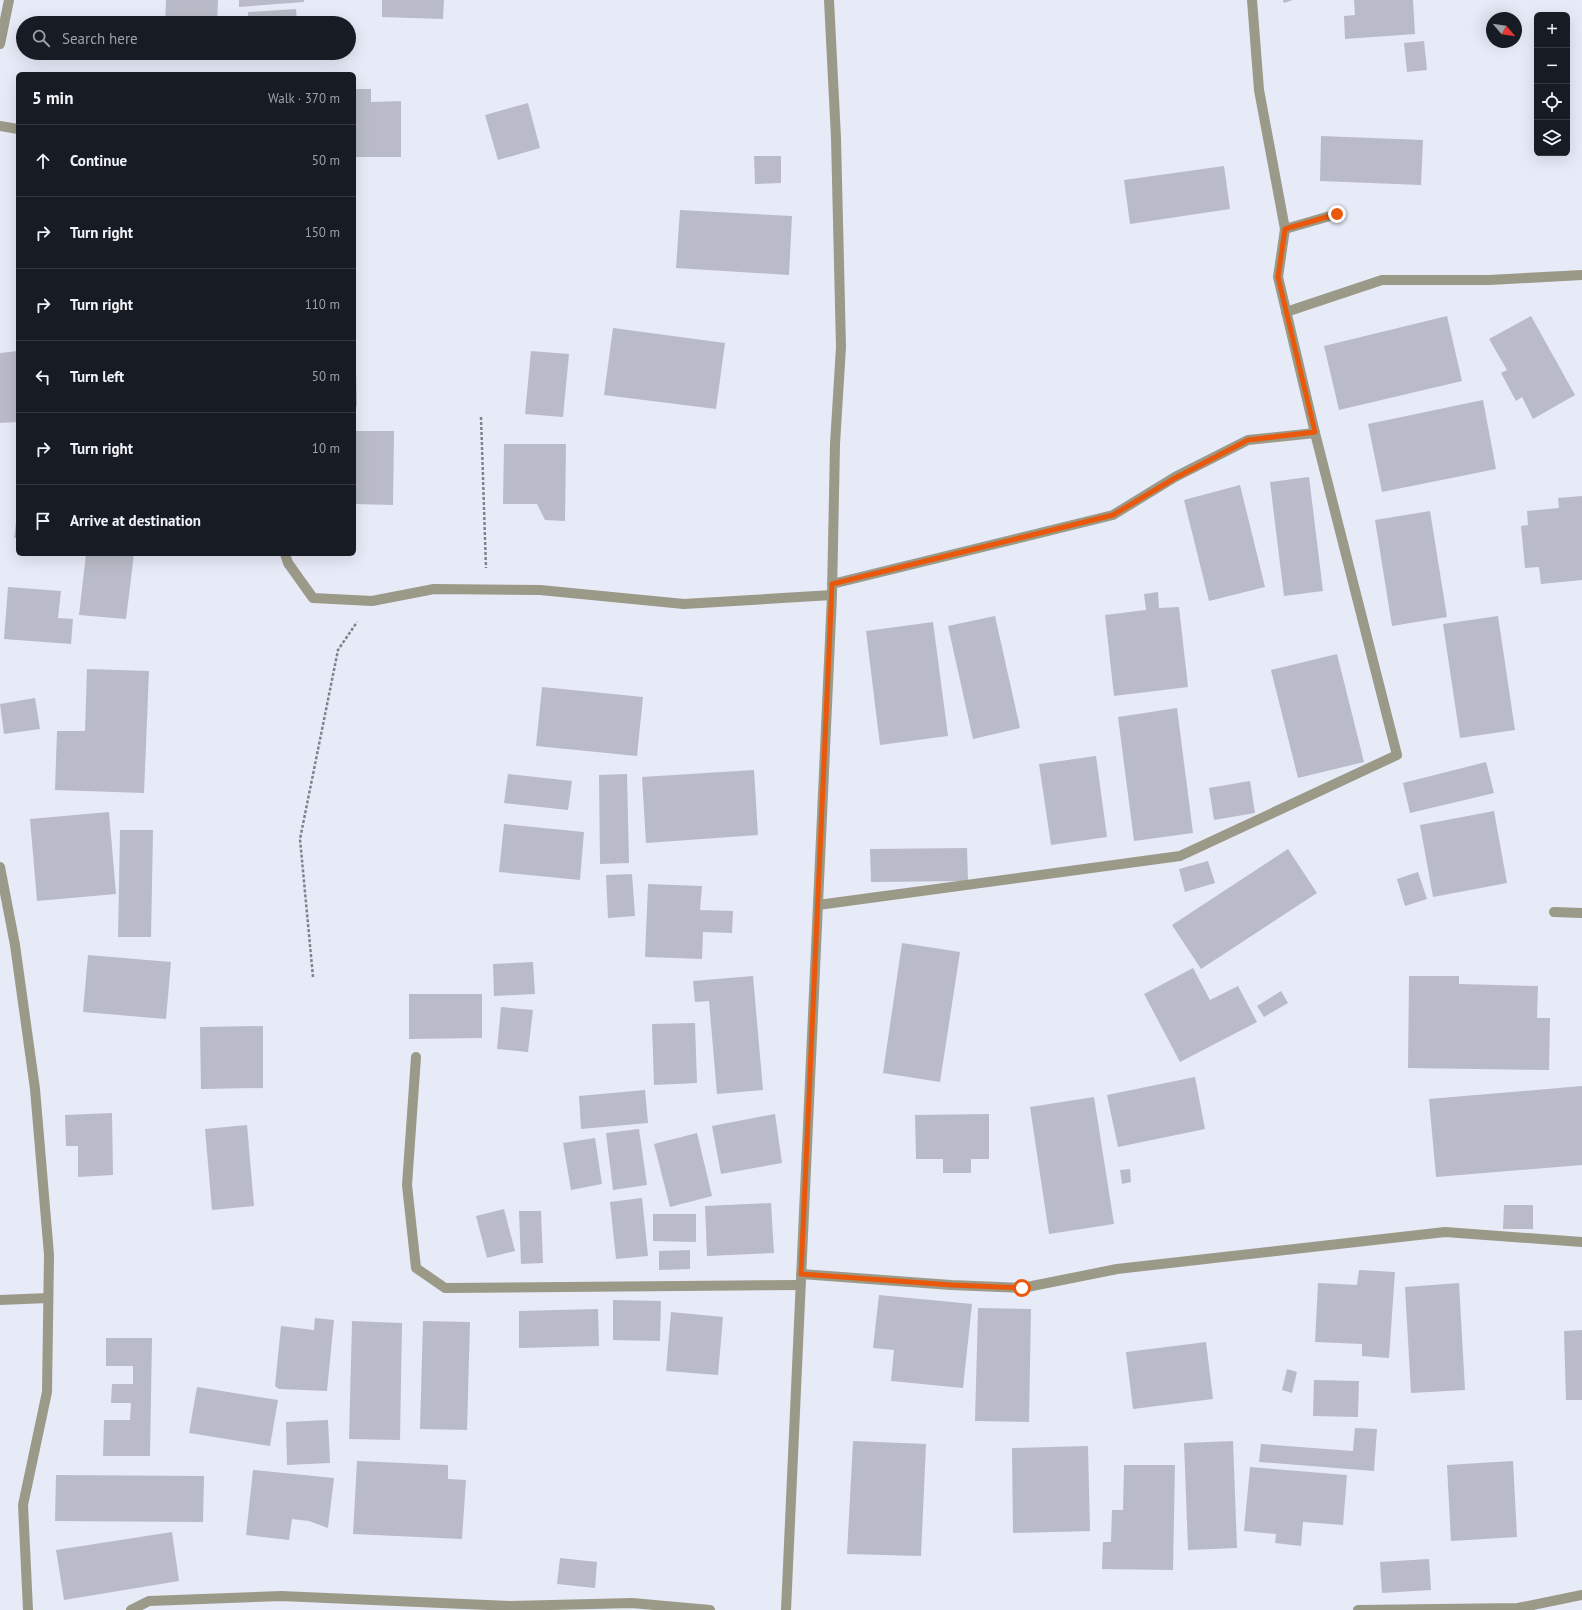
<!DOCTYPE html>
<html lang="en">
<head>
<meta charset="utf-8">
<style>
  body { margin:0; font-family:"PT Sans",sans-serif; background:#242831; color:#f1f3f6 }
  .controls { position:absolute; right:12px; top:12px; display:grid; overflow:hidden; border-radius:6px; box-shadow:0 4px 16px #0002 }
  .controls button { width:36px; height:36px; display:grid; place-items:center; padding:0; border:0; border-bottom:1px solid #363941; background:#171b24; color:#f1f3f6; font:20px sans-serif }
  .compass { position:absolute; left:1486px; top:12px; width:36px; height:36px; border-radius:50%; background:#171b24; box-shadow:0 4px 16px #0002; rotate:119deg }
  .stop { position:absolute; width:12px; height:12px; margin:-9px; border:3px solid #ea580c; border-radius:50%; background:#fff }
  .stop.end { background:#ea580c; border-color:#fff; box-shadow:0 1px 4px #0008 }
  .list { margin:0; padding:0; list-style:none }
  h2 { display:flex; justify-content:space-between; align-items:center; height:52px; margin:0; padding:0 16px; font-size:17px }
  h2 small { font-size:13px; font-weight:400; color:#9ea1a6 }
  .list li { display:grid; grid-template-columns:26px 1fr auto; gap:12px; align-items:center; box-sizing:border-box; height:72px; padding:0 16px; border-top:1px solid #363941 }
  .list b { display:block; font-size:15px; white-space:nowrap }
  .list em { font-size:13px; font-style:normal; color:#9ea1a6 }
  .icon { flex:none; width:22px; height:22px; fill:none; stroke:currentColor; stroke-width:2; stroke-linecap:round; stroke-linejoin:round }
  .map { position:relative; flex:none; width:1582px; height:1610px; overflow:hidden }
  .search { position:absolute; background:#171b24; box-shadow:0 4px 16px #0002; left:16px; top:16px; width:340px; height:44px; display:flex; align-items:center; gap:10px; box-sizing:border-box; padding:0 14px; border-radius:22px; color:#9ea1a6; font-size:15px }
  .panel { position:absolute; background:#171b24; box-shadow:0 4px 16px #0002; left:16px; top:72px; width:340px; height:484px; border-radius:6px }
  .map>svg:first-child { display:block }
  .building { fill:#b9bcc8 }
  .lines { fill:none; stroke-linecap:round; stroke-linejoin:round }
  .path { stroke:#80828a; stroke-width:2.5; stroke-dasharray:3 2; stroke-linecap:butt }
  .minor { stroke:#9b9987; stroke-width:10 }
  .route { stroke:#ea580c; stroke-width:5 }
</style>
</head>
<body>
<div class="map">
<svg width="1582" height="1610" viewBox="0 0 1582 1610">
  <rect width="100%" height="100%" fill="#e7eaf7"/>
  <!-- building -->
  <g class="building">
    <polygon points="166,0 218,0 217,23 165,23"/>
    <polygon points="239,0 304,0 304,2 239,7"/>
    <polygon points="382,0 444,0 443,19 382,17"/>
    <polygon points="1283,0 1293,0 1284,3"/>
    <polygon points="1354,0 1413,0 1415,34 1345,39 1344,16 1355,15"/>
    <polygon points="296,9 297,23 248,23 248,12"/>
    <polygon points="1424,41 1427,70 1407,72 1404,43"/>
    <polygon points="354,89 371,89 371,102 401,101 401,157 354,157"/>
    <polygon points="528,103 540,148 498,160 485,115"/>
    <polygon points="1321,136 1423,140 1421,185 1320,181"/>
    <polygon points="754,156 781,156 781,183 755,184"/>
    <polygon points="1224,166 1230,209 1130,224 1124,180"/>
    <polygon points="680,210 792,216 789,275 676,268"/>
    <polygon points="1447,316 1462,381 1339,410 1324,346"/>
    <polygon points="1531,316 1575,395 1533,419 1522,397 1516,401 1501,373 1507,370 1489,339"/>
    <polygon points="613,328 725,343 716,409 604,395"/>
    <polygon points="354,336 355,336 357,406 354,406"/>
    <polygon points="18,351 18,422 0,423 0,353"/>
    <polygon points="531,351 569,354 563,417 525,414"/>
    <polygon points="1483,400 1496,469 1382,492 1368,424"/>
    <polygon points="354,431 394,431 393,505 354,504"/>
    <polygon points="504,444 566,444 565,521 545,520 537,504 503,504"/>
    <polygon points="1309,477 1323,591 1284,596 1270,482"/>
    <polygon points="1240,485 1265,587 1209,601 1184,500"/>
    <polygon points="1582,496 1582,580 1541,584 1539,567 1525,568 1521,526 1528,525 1527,511 1559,508 1558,498"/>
    <polygon points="1430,511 1447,617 1392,626 1375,520"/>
    <polygon points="17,515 18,515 18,538 14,538"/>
    <polygon points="86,554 110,556 110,554 134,554 126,619 79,615"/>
    <polygon points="8,587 61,591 58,618 73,619 71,644 4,639"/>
    <polygon points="1158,592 1159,608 1179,607 1188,687 1114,696 1105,615 1146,610 1144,594"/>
    <polygon points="995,616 1020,728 973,739 948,626"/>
    <polygon points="1498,616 1515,730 1460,738 1443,624"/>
    <polygon points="933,622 948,736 880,745 866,631"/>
    <polygon points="1337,654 1364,762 1298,778 1271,670"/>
    <polygon points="87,669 149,671 144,793 55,790 57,731 85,731"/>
    <polygon points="542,687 643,697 637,756 536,746"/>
    <polygon points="35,698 40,729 4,734 0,704"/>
    <polygon points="1177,708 1193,833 1134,841 1118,717"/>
    <polygon points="1096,756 1107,837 1051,845 1039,764"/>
    <polygon points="1486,762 1494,793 1410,813 1403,783"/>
    <polygon points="754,770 758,835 646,843 642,777"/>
    <polygon points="508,774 572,781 568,810 504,803"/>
    <polygon points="627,774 629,863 600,864 599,775"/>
    <polygon points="1250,781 1255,813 1214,820 1209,788"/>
    <polygon points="1494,811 1507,883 1433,897 1420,825"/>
    <polygon points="109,812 116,894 37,901 30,819"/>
    <polygon points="504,824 584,832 580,880 499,872"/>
    <polygon points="120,830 153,830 151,937 118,937"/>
    <polygon points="967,848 968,881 871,882 870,849"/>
    <polygon points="1288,849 1317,893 1201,969 1172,925"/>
    <polygon points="1208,861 1215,883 1185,892 1179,869"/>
    <polygon points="1418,872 1427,899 1405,906 1397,879"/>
    <polygon points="632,874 635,916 608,918 606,875"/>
    <polygon points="648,884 702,886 700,910 733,911 732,933 703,932 702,959 645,957"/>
    <polygon points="902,943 960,952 940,1082 883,1073"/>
    <polygon points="88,955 171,962 166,1019 83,1012"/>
    <polygon points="533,962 535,994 494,996 493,964"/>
    <polygon points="1193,968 1210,1000 1238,986 1257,1022 1180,1062 1144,994"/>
    <polygon points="753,976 763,1090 717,1094 709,1001 695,1002 693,981"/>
    <polygon points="1409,976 1459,976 1459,984 1538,986 1537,1018 1550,1018 1549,1070 1408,1068"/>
    <polygon points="1281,991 1288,1003 1264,1017 1257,1006"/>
    <polygon points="409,994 482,994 482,1038 409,1039"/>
    <polygon points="501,1007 533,1010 528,1052 497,1049"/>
    <polygon points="695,1023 697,1083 654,1085 652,1024"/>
    <polygon points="263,1026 263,1088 201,1089 200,1027"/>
    <polygon points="1195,1077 1205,1129 1118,1147 1107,1095"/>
    <polygon points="1582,1086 1582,1165 1436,1177 1429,1099"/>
    <polygon points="645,1090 648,1123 581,1129 579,1096"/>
    <polygon points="1094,1097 1114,1224 1049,1234 1030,1107"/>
    <polygon points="112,1113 113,1175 78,1177 78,1146 66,1146 65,1115"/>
    <polygon points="775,1114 782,1163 721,1174 712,1126"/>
    <polygon points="989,1114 989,1159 971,1159 971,1173 943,1173 943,1159 916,1159 915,1115"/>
    <polygon points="247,1125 254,1206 212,1210 205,1129"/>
    <polygon points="639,1129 647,1185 613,1190 606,1133"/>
    <polygon points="697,1133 712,1196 670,1207 654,1144"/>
    <polygon points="595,1138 602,1184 571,1190 563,1143"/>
    <polygon points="1130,1169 1131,1182 1122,1184 1120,1170"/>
    <polygon points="642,1198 648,1256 616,1259 610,1202"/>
    <polygon points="771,1203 774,1253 707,1256 705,1206"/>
    <polygon points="1504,1205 1533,1205 1533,1229 1503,1229"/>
    <polygon points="504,1209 515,1251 487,1258 476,1216"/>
    <polygon points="519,1211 541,1211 543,1263 521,1264"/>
    <polygon points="653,1214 696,1214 696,1242 653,1241"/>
    <polygon points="690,1250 690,1269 659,1270 659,1251"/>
    <polygon points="1359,1270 1395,1272 1389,1358 1362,1356 1362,1344 1315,1342 1318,1283 1357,1285"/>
    <polygon points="1459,1283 1465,1390 1411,1393 1405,1287"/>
    <polygon points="879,1295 972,1304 963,1388 891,1381 894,1350 873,1348"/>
    <polygon points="613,1300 661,1301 660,1341 613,1340"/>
    <polygon points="978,1308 1031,1309 1029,1422 975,1421"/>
    <polygon points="598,1309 599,1346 519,1348 519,1311"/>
    <polygon points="671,1312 723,1317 718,1375 666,1371"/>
    <polygon points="315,1318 334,1320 327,1391 279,1389 275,1386 281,1326 314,1330"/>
    <polygon points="352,1321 402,1323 400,1440 349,1439"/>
    <polygon points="423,1321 470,1322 467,1430 420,1429"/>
    <polygon points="1582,1330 1582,1400 1566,1400 1564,1331"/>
    <polygon points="106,1338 152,1338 150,1456 103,1456 104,1420 130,1420 131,1403 111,1403 112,1384 133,1384 133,1366 106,1366"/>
    <polygon points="1206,1342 1213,1399 1133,1409 1126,1352"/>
    <polygon points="1287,1369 1297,1372 1292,1393 1282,1390"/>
    <polygon points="1314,1380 1359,1381 1358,1417 1313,1416"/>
    <polygon points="197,1387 278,1400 270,1446 189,1433"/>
    <polygon points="328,1420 330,1463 287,1465 286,1422"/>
    <polygon points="1355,1428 1377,1429 1374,1471 1259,1462 1261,1444 1353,1451"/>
    <polygon points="853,1441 926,1444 921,1556 847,1554"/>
    <polygon points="1233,1441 1237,1548 1188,1550 1184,1443"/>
    <polygon points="1088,1446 1090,1531 1013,1533 1012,1448"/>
    <polygon points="357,1461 448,1465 448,1479 466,1480 462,1539 353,1534"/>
    <polygon points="1513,1461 1517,1537 1451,1541 1447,1465"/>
    <polygon points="1124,1465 1175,1465 1173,1570 1102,1569 1103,1542 1111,1542 1112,1510 1123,1510"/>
    <polygon points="1250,1467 1347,1475 1343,1525 1303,1522 1301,1546 1275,1543 1276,1534 1244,1531"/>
    <polygon points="253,1470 334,1478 328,1528 309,1521 292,1519 289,1540 246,1535"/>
    <polygon points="56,1475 204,1476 203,1522 55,1521"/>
    <polygon points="172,1532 179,1581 64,1600 56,1550"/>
    <polygon points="560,1558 597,1562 595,1588 557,1584"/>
    <polygon points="1429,1559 1431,1590 1382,1593 1380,1562"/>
  </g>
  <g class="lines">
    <!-- path -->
    <g class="path">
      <polyline points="481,417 486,568"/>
      <polyline points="313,977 300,839 338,650 357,622"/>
    </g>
    <!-- minor -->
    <g class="minor">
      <polyline points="1252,0 1259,90 1285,229 1337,214"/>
      <polyline points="0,44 9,0"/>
      <polyline points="0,126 18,129"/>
      <polyline points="1286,312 1382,280 1489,280 1582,275"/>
      <polyline points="285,554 288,563 313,598 372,601 434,589 540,590 684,604 832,595"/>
      <polyline points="832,584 1113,515 1175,477 1248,440 1315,433"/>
      <polyline points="0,867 15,945 35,1089 49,1255 47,1392 23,1505 28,1610"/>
      <polyline points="818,905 1180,856 1397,755 1315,433 1278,277 1285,229"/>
      <polyline points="1554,912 1582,913"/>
      <polyline points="416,1057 407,1185 416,1268 445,1288 800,1285"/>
      <polyline points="801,1274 951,1285 1022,1288 1117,1269 1445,1232 1582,1242"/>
      <polyline points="0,1300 48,1298"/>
      <polyline points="131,1610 149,1601 281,1596 511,1606 632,1603 710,1610"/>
      <polyline points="786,1610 832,595 835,444 841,347 836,138 829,0"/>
      <polyline points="1358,1610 1518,1608 1582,1595"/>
    </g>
  </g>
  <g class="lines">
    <!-- route -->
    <polyline class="route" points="1022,1288 952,1285 801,1274 832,584 1113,515 1175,478 1248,440 1315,432 1278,277 1285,229 1337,214"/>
  </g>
</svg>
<div class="controls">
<button>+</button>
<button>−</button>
<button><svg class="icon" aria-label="locate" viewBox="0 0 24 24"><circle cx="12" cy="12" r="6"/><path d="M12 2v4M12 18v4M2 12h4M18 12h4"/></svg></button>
<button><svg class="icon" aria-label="layers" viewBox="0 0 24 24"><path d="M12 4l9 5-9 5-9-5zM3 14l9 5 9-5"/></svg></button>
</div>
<svg class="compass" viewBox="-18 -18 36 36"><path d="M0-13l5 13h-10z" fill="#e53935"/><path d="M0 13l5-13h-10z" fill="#9ea1a6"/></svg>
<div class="stop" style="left:1022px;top:1288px"></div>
<div class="stop end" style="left:1337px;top:214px"></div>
<div class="search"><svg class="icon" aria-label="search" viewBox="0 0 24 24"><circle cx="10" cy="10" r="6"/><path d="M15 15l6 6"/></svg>Search here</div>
<section class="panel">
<h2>5 min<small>Walk · 370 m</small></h2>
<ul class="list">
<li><svg class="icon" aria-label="ahead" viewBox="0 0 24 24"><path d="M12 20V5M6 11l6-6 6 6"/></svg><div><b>Continue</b></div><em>50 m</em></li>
<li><svg class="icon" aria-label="right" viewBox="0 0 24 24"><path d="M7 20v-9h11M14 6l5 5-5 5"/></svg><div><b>Turn right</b></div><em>150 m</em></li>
<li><svg class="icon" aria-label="right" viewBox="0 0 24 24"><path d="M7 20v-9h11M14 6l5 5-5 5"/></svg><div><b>Turn right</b></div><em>110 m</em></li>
<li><svg class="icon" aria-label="left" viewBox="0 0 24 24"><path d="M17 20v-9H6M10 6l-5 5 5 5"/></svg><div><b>Turn left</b></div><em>50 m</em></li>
<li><svg class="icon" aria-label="right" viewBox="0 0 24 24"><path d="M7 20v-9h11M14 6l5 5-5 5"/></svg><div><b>Turn right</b></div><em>10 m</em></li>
<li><svg class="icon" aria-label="arrive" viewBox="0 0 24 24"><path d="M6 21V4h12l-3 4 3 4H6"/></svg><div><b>Arrive at destination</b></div></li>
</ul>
</section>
</div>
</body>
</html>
